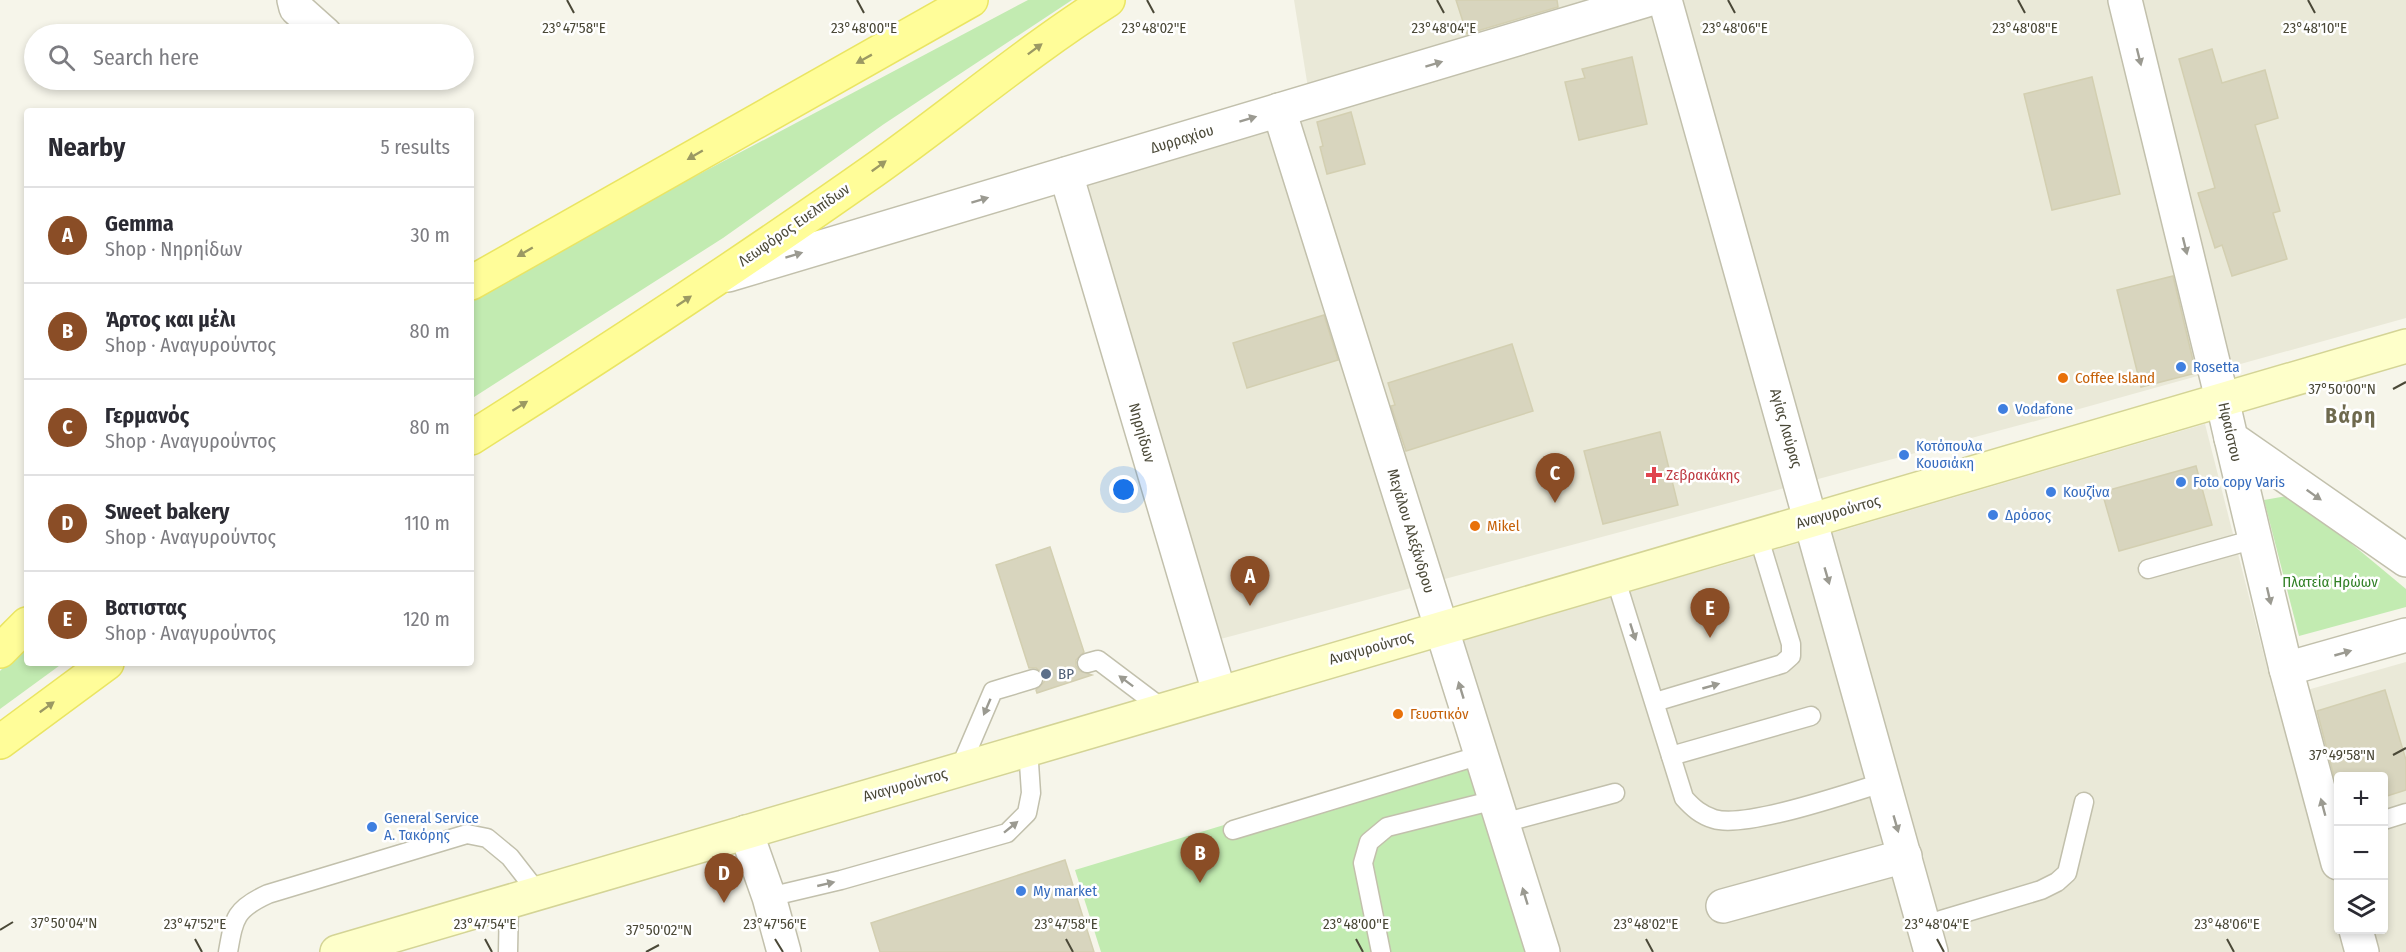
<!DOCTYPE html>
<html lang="en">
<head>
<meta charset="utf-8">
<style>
  body { margin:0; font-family:"Fira Sans Condensed",sans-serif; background:#f7f7f7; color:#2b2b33 }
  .controls { position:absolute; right:18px; bottom:18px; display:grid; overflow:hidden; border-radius:6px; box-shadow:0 3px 9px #0003 }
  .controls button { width:54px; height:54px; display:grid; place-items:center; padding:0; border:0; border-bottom:2px solid #e1e1e2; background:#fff; color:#2b2b33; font:30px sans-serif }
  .you { position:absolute; left:1124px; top:490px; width:21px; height:21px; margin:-15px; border:4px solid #fff; border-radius:50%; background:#1a73e8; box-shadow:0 0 0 9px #1a73e833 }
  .badge { display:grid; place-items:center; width:39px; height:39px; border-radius:50%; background:#8a4d26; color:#fff; font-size:20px; font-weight:700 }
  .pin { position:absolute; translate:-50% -50px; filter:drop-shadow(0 2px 3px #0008) }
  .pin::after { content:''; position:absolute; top:32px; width:21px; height:18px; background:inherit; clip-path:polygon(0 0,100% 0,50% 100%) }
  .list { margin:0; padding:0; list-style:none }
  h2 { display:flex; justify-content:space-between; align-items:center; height:78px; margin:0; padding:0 24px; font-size:26px }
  h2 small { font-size:20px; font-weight:400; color:#7c7c81 }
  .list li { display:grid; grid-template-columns:39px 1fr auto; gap:18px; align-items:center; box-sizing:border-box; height:96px; padding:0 24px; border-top:2px solid #e1e1e2 }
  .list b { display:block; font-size:22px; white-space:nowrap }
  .list p { margin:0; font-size:20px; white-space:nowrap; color:#7c7c81 }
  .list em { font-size:20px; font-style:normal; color:#7c7c81 }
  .icon { flex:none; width:33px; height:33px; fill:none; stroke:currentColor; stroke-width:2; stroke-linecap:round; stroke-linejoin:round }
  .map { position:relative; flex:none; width:2406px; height:952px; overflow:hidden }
  .search { position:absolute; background:#fff; box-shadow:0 3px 9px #0003; left:24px; top:24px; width:450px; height:66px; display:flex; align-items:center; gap:15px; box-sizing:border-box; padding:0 21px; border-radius:33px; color:#7c7c81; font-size:22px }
  .panel { position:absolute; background:#fff; box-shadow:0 3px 9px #0003; left:24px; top:108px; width:450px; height:558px; border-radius:6px }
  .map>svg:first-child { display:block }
  .residential { fill:#eae9d8; fill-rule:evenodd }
  .green { fill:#c2ebb1 }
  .building { fill:#d8d5be; stroke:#d3cfb1; stroke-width:1.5 }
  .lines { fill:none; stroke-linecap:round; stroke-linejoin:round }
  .service-casing { stroke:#c2c0ac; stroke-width:21 }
  .minor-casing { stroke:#c2c0ac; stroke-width:36 }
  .tertiary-casing { stroke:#c2c0ac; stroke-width:36 }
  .secondary-casing { stroke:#d4d496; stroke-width:36 }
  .primary-casing { stroke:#eae563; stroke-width:36 }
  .service { stroke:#fff; stroke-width:18 }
  .minor { stroke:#fff; stroke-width:33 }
  .tertiary { stroke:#fff; stroke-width:33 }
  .secondary { stroke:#feffca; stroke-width:33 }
  .primary { stroke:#fffd99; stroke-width:33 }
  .oneway { fill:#9b9963 }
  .oneway2 { fill:#9b9a91 }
  .ticks { fill:none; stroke:#4a4837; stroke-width:2 }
  .shop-dot { fill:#3f7fe0; stroke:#fff; stroke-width:2 }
  .food-dot { fill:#e8710a; stroke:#fff; stroke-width:2 }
  .health-dot { fill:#e0444e; stroke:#fff; stroke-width:2 }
  .service-dot { fill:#5c6f8a; stroke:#fff; stroke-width:2 }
  .labels { text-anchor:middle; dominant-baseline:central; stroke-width:5; stroke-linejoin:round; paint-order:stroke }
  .street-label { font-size:15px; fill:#4a4837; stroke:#fff }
  .shop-label { font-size:15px; fill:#366cbe; stroke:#fff; text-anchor:start }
  .food-label { font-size:15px; fill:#c56008; stroke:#fff; text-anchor:start }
  .health-label { font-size:15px; fill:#be3a42; stroke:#fff; text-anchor:start }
  .park-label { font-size:15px; fill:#318026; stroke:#fff }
  .service-label { font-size:15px; fill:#4e5e75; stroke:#fff; text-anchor:start }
  .district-label { font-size:21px; font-weight:bold; letter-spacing:1.5px; fill:#6e694e; stroke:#fff }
  .ticks-label { font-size:15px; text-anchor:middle; fill:#4a4837; stroke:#fff; stroke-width:5; stroke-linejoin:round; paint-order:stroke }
</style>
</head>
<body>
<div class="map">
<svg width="2406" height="952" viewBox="0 0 2406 952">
  <rect width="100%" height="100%" fill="#f6f5ea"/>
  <!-- residential -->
  <g class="residential">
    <polygon points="1294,0 2406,0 2406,318 2054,416 1213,641 1076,180 1311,107"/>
    <path d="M2205,424L2275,699L2406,662V952H1527L1429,647L1723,565ZM2338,776H2384V930H2338Z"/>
  </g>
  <!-- green -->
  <g class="green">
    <polygon points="1028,0 1072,0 884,124 723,238 471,399 471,298 522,268"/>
    <polygon points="2293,495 2406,589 2406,607 2299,636 2264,500"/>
    <polygon points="27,643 27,663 63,663 0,709 0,671"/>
    <polygon points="1463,753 1527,952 1101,952 1075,870"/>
  </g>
  <!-- building -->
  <g class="building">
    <polygon points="1456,0 1557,0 1558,7 1467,34"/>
    <polygon points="2212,49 2222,83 2265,70 2278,118 2255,125 2280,211 2273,213 2287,259 2232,276 2222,245 2215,248 2198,193 2215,188 2179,59"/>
    <polygon points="1632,57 1647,124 1579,140 1565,82 1585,78 1582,69"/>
    <polygon points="2092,77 2120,194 2052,210 2024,94"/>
    <polygon points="1351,112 1365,164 1327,174 1320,147 1323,146 1317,122"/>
    <polygon points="2173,276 2196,373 2141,387 2117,290"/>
    <polygon points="1324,315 1338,360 1247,388 1233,343"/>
    <polygon points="1512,344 1533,411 1406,451 1391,406 1395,405 1388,383"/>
    <polygon points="1660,432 1678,505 1603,524 1584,451"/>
    <polygon points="2196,466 2212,525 2119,551 2102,492"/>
    <polygon points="1050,547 1084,652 1076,660 1076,666 1080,671 1092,675 1037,693 1036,690 1044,682 1044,675 1036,668 1029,668 996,565"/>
    <polygon points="2385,690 2406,760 2406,790 2384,797 2384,777 2338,777 2338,792 2317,711"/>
    <polygon points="1065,860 1094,952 880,952 871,923"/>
  </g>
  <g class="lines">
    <!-- service casing -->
    <g class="service-casing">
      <g id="service">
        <polyline points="2148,569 2255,539"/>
        <path d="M1615,577L1684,798C1693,808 1701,815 1714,819C1745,829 1849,793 1885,782"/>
        <polyline points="1087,663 1098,660 1163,709"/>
        <polyline points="1655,702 1782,664 1791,656 1791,644 1758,535"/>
        <polyline points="1671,756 1811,716"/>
        <polyline points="960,768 993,691 1033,679"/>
        <polyline points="2384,820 2406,813"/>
        <polyline points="1503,823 1615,793"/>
        <polyline points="1233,830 1481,755"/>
        <polyline points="769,897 841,880 1007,833 1027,813 1031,793 1028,748"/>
        <polyline points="1924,925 2041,890 2057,882 2067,873 2084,802"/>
        <path d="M228,952C234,918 235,909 268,894L467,834L487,838L510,857L538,893"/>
        <polyline points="508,952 509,901"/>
        <polyline points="1381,952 1363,863 1369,842 1387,827 1495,800"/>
      </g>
    </g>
    <!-- minor casing -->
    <g class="minor-casing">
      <g id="minor">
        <polyline points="294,0 296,8 325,34"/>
        <polyline points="1665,0 1931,952"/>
        <polyline points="2125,0 2222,399"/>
        <polyline points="1279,110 1543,952"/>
        <polyline points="1066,174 1219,692"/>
        <polyline points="728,275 1647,0"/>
        <polyline points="2231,438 2286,669 2338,863"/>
        <polyline points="2286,669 2406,635"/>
        <polyline points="746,832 769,897 784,952"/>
        <polyline points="1723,906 1905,856"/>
        <polyline points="2356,930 2362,952"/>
      </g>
    </g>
    <!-- tertiary casing -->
    <g class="tertiary-casing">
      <polyline id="tertiary" points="2222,399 2231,438 2406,560"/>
    </g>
    <!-- secondary casing -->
    <g class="secondary-casing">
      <polyline id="secondary" points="337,952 2406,346"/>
    </g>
    <!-- primary casing -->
    <g class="primary-casing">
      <g id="primary">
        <polyline points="471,283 971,0"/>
        <path d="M471,438C607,352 741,264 873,171C952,115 1026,52 1108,0"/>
        <polyline points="0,651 27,624"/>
        <polyline points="0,742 107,663"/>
      </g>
    </g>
    <!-- service -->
    <use href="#service" class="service"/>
    <!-- minor -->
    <use href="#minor" class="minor"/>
    <!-- tertiary -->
    <use href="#tertiary" class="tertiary"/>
    <!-- secondary -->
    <use href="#secondary" class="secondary"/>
    <!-- primary -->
    <use href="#primary" class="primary"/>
  </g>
  <!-- one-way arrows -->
  <defs><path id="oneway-solid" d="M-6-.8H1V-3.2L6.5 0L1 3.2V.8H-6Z" transform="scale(1.5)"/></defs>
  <g class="oneway">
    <use href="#oneway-solid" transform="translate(1035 49) rotate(-37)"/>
    <use href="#oneway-solid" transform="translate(864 59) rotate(151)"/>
    <use href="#oneway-solid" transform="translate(695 155) rotate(150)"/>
    <use href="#oneway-solid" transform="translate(879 166) rotate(-36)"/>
    <use href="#oneway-solid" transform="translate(525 252) rotate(150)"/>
    <use href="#oneway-solid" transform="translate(684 301) rotate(-34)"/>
    <use href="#oneway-solid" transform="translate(520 406) rotate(-32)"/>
    <use href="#oneway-solid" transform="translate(47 707) rotate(-36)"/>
  </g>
  <g class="oneway2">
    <use href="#oneway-solid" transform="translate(2139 57) rotate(76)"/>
    <use href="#oneway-solid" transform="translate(1434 64) rotate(-17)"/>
    <use href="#oneway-solid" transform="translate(1248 119) rotate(-17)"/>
    <use href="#oneway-solid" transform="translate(980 200) rotate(-17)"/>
    <use href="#oneway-solid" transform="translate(2185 246) rotate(76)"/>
    <use href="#oneway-solid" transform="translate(794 255) rotate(-17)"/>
    <use href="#oneway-solid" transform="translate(2314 495) rotate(35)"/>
    <use href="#oneway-solid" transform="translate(1827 576) rotate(74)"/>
    <use href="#oneway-solid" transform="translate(2269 596) rotate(77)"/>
    <use href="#oneway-solid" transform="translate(1633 632) rotate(72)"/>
    <use href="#oneway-solid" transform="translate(2343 653) rotate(-16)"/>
    <use href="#oneway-solid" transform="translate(1126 681) rotate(-143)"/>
    <use href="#oneway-solid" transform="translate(1711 686) rotate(-16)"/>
    <use href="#oneway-solid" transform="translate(1461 690) rotate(-107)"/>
    <use href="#oneway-solid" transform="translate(987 707) rotate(113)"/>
    <use href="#oneway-solid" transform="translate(2323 807) rotate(-105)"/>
    <use href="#oneway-solid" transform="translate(1896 824) rotate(74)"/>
    <use href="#oneway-solid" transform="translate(1011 827) rotate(-39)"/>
    <use href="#oneway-solid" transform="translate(826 884) rotate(-13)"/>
    <use href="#oneway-solid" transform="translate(1525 896) rotate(-107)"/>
  </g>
  <!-- ticks -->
  <path class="ticks" d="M567,0L574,13M857,0L864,13M1147,0L1154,13M1437,0L1444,13M1728,0L1735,13M2018,0L2025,13M2308,0L2315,13M2393,389L2406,382M2393,755L2406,748M0,930L13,922M195,939L202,952M485,939L492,952M775,939L783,952M1066,939L1073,952M1356,939L1363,952M1646,939L1653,952M1937,939L1944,952M2227,939L2234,952M646,952L659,945"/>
  <!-- markers -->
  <g class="shop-dot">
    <circle cx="2181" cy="367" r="6"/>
    <circle cx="2003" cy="409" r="6"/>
    <circle cx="1904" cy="455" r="6"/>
    <circle cx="2181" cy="482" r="6"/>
    <circle cx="2051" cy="492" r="6"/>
    <circle cx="1993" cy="515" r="6"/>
    <circle cx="372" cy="827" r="6"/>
    <circle cx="1021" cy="891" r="6"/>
  </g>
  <g class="food-dot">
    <circle cx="2063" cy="378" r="6"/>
    <circle cx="1475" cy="526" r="6"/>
    <circle cx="1398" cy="714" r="6"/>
  </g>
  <path class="health-dot" d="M1651 466h6v6h6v6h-6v6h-6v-6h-6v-6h6z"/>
  <circle class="service-dot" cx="1046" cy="674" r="6"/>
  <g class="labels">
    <!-- street labels -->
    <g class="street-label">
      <text transform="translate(1182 139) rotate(-17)">Δυρραχίου</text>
      <text transform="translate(794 225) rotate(-35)">Λεωφόρος Ευελπίδων</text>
      <text transform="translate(1786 428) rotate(74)">Αγίας Λαύρας</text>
      <text transform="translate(2230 432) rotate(77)">Ηφαίστου</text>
      <text transform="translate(1142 433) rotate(74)">Νηρηίδων</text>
      <text transform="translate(1838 512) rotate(-16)">Αναγυρούντος</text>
      <text transform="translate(1411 531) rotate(73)">Μεγάλου Αλεξάνδρου</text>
      <text transform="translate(1371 648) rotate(-16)">Αναγυρούντος</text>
      <text transform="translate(905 785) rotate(-16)">Αναγυρούντος</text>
    </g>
    <!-- shop labels -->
    <g class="shop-label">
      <text x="2193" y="367">Rosetta</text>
      <text x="2015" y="409">Vodafone</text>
      <text x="1916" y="446">Κοτόπουλα<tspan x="1916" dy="17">Κουσιάκη</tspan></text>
      <text x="2193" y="482">Foto copy Varis</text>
      <text x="2063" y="492">Κουζίνα</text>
      <text x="2005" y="515">Δρόσος</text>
      <text x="384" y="818">General Service<tspan x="384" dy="17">Α. Τακόρης</tspan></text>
      <text x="1033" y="891">My market</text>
    </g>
    <!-- food labels -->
    <g class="food-label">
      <text x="2075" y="378">Coffee Island</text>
      <text x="1487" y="526">Mikel</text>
      <text x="1410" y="714">Γευστικόν</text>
    </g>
    <!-- health labels -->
    <g class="health-label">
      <text x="1666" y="475">Ζεβρακάκης</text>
    </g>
    <!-- park labels -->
    <g class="park-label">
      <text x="2330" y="582">Πλατεία Ηρώων</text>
    </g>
    <!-- service labels -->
    <g class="service-label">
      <text x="1058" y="674">BP</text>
    </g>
    <!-- district labels -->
    <g class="district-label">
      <text x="2351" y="416">Βάρη</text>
    </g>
  </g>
  <g class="ticks-label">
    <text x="574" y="33">23°47'58"E</text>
    <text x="864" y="33">23°48'00"E</text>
    <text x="1154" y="33">23°48'02"E</text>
    <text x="1444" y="33">23°48'04"E</text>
    <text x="1735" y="33">23°48'06"E</text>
    <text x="2025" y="33">23°48'08"E</text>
    <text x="2315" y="33">23°48'10"E</text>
    <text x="2342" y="394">37°50'00"N</text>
    <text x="2342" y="760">37°49'58"N</text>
    <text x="64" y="928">37°50'04"N</text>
    <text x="195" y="929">23°47'52"E</text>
    <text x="485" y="929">23°47'54"E</text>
    <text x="775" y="929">23°47'56"E</text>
    <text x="1066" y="929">23°47'58"E</text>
    <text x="1356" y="929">23°48'00"E</text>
    <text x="1646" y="929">23°48'02"E</text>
    <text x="1937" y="929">23°48'04"E</text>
    <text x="2227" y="929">23°48'06"E</text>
    <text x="659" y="935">37°50'02"N</text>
  </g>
</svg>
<div class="controls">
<button>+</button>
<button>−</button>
<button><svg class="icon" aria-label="layers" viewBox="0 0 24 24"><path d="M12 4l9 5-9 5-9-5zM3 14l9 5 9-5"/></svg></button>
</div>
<div class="you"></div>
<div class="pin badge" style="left:1250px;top:606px">A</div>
<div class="pin badge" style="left:1200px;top:883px">B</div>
<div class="pin badge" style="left:1555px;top:503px">C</div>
<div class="pin badge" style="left:724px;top:903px">D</div>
<div class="pin badge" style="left:1710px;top:638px">E</div>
<div class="search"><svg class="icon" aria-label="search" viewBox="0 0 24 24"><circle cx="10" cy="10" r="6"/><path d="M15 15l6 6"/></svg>Search here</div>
<section class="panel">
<h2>Nearby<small>5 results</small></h2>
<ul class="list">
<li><span class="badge">A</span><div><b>Gemma</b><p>Shop · Νηρηίδων</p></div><em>30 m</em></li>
<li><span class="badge">B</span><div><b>Άρτος και μέλι</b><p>Shop · Αναγυρούντος</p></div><em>80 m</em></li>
<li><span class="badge">C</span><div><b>Γερμανός</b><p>Shop · Αναγυρούντος</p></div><em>80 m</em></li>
<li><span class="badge">D</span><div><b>Sweet bakery</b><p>Shop · Αναγυρούντος</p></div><em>110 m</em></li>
<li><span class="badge">E</span><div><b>Βατιστας</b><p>Shop · Αναγυρούντος</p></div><em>120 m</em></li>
</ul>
</section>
</div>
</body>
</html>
